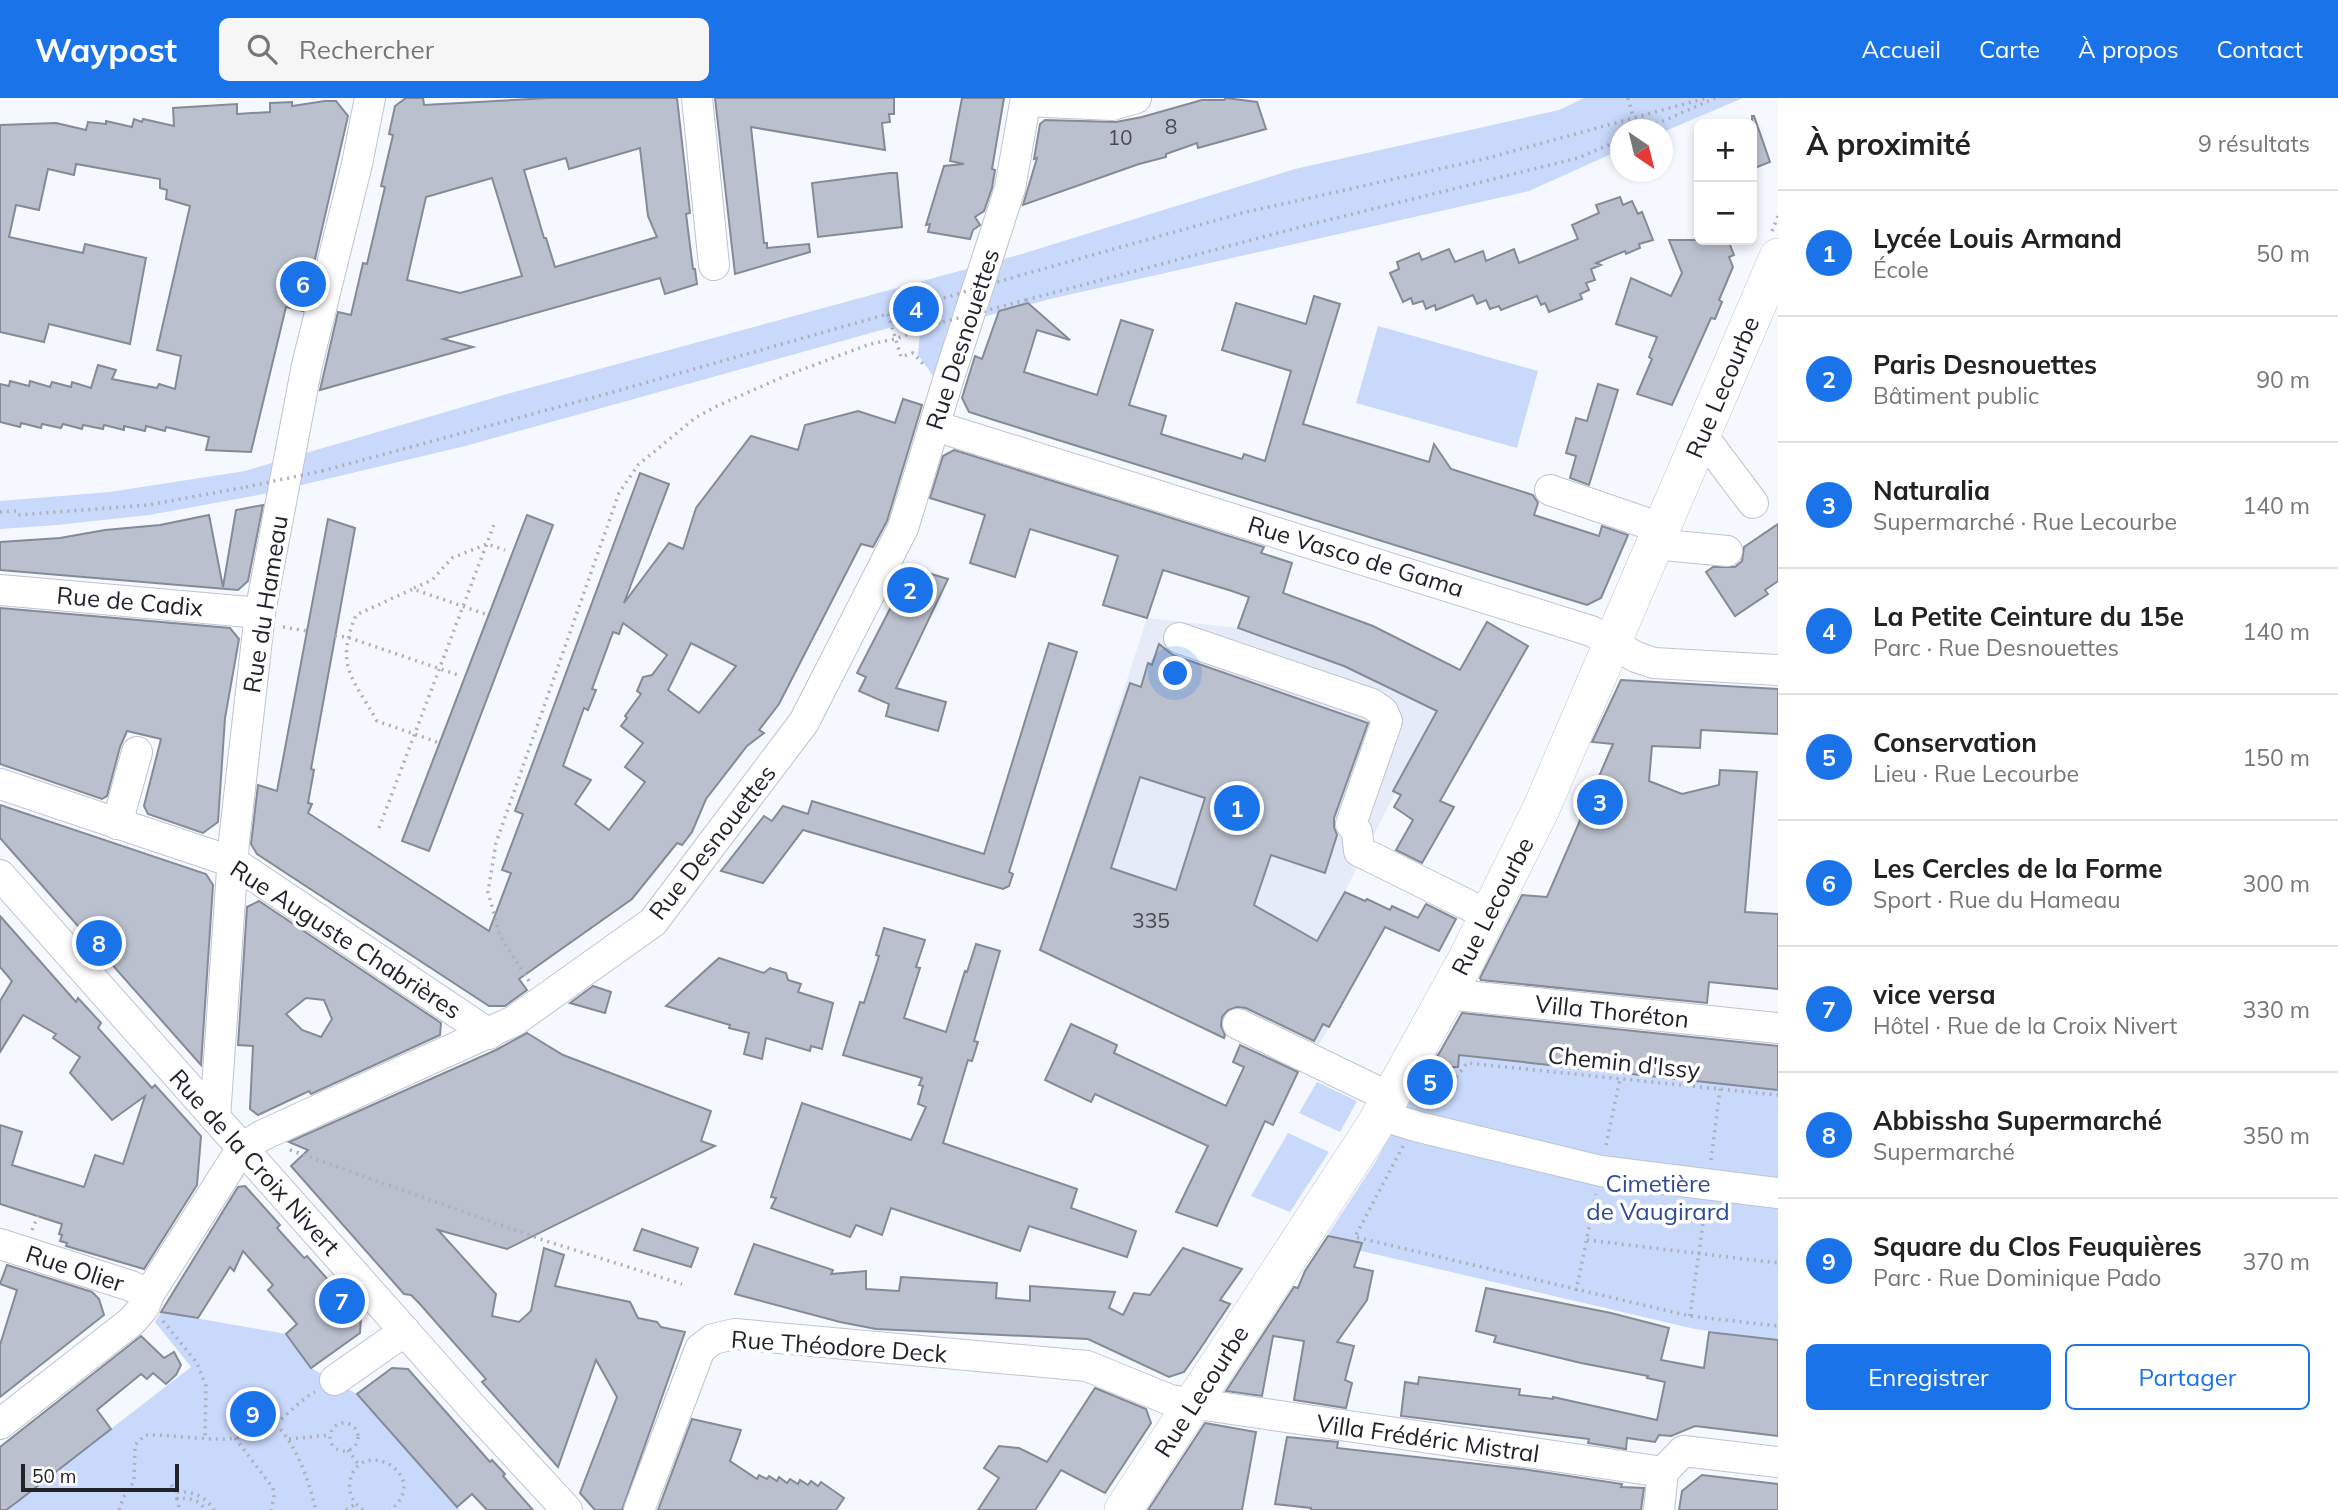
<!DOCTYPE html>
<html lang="fr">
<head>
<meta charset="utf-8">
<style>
  body { margin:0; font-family:Mulish,sans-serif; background:#f6f6f6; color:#222 }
  .controls { position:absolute; right:21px; top:21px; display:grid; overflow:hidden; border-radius:10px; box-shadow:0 4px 10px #0003 }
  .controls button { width:63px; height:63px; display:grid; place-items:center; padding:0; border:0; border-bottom:2px solid #e0e0e0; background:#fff; color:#222; font:35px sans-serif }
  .compass { position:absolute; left:1610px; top:21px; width:63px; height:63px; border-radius:50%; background:#fff; box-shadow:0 4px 10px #0003; rotate:145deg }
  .scale { position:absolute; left:21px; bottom:18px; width:158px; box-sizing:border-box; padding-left:7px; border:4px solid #212328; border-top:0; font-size:19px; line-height:24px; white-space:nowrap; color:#212328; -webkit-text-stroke:5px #fff; paint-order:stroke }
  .you { position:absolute; left:1176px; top:576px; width:24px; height:24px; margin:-18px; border:5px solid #fff; border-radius:50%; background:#1a73e8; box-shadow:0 0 0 10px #1a73e833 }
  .badge { display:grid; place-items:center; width:46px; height:46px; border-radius:50%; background:#1a73e8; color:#fff; font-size:23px; font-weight:700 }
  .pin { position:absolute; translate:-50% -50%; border:4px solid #fff; box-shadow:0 2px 7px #0006 }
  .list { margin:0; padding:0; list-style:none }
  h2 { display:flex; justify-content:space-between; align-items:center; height:91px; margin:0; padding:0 28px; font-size:30px }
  h2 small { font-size:23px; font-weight:400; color:#767676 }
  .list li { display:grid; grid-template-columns:46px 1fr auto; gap:21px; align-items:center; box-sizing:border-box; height:126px; padding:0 28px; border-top:2px solid #e0e0e0 }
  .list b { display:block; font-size:26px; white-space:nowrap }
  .list p { margin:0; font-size:23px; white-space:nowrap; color:#767676 }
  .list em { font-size:23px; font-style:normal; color:#767676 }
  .actions { display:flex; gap:14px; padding:21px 28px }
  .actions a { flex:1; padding:16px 0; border:2px solid #1a73e8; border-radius:10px; text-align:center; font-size:24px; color:#1a73e8 }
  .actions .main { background:#1a73e8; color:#fff }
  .icon { flex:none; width:38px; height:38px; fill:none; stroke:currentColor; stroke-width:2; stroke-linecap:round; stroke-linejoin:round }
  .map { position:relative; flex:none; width:1778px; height:1412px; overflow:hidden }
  header { display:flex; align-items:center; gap:42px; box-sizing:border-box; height:98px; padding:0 35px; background:#1a73e8; color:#fff }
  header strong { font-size:33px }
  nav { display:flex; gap:38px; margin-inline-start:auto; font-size:24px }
  .search { width:490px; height:63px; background:#f6f6f6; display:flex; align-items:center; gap:18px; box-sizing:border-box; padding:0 24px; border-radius:10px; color:#767676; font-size:26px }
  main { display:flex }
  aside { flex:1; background:#fff }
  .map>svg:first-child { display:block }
  .built { fill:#e5ebf7 }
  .green { fill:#c8d9fc }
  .building { fill:#bac0cd; stroke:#848a96; stroke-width:2; fill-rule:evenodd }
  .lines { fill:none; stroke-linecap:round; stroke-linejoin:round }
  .minor-casing { stroke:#bdc4d1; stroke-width:32 }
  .major-casing { stroke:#bdc4d1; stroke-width:38 }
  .path { stroke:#adb0b6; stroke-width:3.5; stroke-dasharray:2 5; stroke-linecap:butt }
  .minor { stroke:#fff; stroke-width:30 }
  .major { stroke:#fff; stroke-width:37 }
  .path-bridge { stroke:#adb0b6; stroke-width:3.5; stroke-dasharray:2 5; stroke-linecap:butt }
  .labels { text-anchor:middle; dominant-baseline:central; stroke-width:7; stroke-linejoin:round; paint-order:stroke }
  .number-label { font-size:21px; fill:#474a51 }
  .street-label { font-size:24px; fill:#212328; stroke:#fff }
  .park-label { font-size:24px; fill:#2e4b98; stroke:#fff }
</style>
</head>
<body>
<header>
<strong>Waypost</strong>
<div class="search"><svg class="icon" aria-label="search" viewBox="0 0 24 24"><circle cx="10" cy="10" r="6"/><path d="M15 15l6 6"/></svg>Rechercher</div>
<nav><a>Accueil</a><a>Carte</a><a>À propos</a><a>Contact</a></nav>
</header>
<main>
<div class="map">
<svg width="1778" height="1412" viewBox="0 0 1778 1412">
  <rect width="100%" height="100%" fill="#f5f8fe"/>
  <!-- built -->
  <polygon class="built" points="1147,520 1238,530 1344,568 1437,613 1338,807 1385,829 1315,954 1241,911 1224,940 1040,852"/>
  <!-- green -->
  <g class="green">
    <polygon points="1584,0 1743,0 1663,34 1662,32 1620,32 1620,52 1529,93 1050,201 949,228 934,279 918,257 921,221 465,348 264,396 149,417 57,427 0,431 0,403 110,394 245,373 507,296 1022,156 1295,71 1559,12"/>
    <polygon points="1378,228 1538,273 1517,350 1356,305"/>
    <polygon points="1435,954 1778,992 1778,1242 1695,1231 1323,1144 1376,1063"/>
    <polygon points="1317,984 1357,1003 1340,1034 1299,1015"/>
    <polygon points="1288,1035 1329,1054 1290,1114 1251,1098"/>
    <polygon points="161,1214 286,1236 311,1270 357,1296 460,1412 6,1412 191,1269 155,1224"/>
  </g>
  <!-- building -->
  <g class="building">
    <path d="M406,0H423L424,7L548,0H677L690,115L686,116L693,171H695L697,186L665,196L660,180L443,241L473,249L320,292L338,214L351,217L363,165L367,166L385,89L381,88L393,37L389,36L395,8ZM640,50L648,118L657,139L555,169L546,140H544L524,72L566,60L569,71ZM492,80L522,178L460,195L407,182L426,99Z"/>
    <polygon points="715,0 894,0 894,16 889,16 890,24 882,25 885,52 751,29 764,145 767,145 767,150 809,146 810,154 735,176"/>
    <polygon points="962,0 1004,0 992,71 995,72 992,90 984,113 975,119 980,127 973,132 970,141 928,134 930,126 926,127 944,68 964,66 950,63"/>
    <polygon points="1226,0 1257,4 1266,31 1198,50 1197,45 1166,56 1166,59 1139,66 1023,107 1037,60 1034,61 1040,26 1045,22 1116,24 1142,19 1202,2 1224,2"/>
    <polygon points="325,3 336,3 348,18 303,213 286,209 251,354 206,352 209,339 166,329 165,333 146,328 145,333 124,328 124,332 104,327 103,331 83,327 82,331 63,326 61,330 42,326 41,330 21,325 20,329 0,324 0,286 9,288 10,283 29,288 30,283 50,289 52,284 71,289 72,284 91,290 98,267 116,272 112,281 157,290 159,286 175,291 181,258 157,252 190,108 166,101 167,92 160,90 160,81 76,66 74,77 48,71 39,112 16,107 9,139 83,155 85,146 146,160 130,246 49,226 44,244 0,234 0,27 56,25 86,32 88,24 106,26 106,23 132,29 134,21 142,24 143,21 174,28 173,10 237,6 237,16 270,14 270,5 292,4 292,8"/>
    <polygon points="1752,18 1754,18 1770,64 1752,71"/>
    <polygon points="890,75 897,75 902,129 818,139 812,85"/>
    <polygon points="1620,99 1623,107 1632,103 1638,116 1642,114 1653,142 1639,146 1640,150 1626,156 1625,153 1596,165 1601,167 1591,171 1595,182 1586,185 1589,192 1580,196 1582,201 1549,214 1545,205 1541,207 1537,198 1501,212 1499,208 1490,211 1486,202 1477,206 1473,197 1436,212 1435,207 1426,211 1423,203 1413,206 1411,200 1403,204 1390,175 1399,171 1397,164 1419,155 1422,162 1449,151 1455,164 1483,153 1486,163 1514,151 1519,165 1578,141 1572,127 1599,115 1596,107"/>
    <polygon points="1669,142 1728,142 1734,157 1729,159 1733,169 1719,202 1722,204 1715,221 1711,220 1672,307 1637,296 1652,261 1649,259 1657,239 1616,226 1631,180 1671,198 1682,175"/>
    <polygon points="1314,198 1340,206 1303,326 1429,364 1434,346 1451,371 1533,397 1538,405 1534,417 1599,438 1602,428 1628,437 1601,500 1587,507 994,322 969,314 962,300 975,258 982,261 999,213 1028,205 1070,242 1037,232 1024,274 1097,297 1121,222 1153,232 1129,307 1166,318 1161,336 1242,361 1244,356 1265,363 1291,273 1222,252 1236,205 1306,226"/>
    <polygon points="1598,286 1618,292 1589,387 1570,380 1576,358 1566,355 1576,320 1587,323"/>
    <path d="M903,301L922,307L887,423L873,449L861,446L779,606L759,632L764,635L747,648L706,701L692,734L682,747L677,745L632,801L519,881L527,892L505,908H489L257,756L251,746L258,687L277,693L328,421L355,430L311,671L314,672L308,705L312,706L308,715L489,833L511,775L502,772L523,716L515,713L640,375L669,386L624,505L669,445L683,451L696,410L751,338L798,352L805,327L858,313L895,325ZM623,525L667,557L652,577L643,579L637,593L641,596L625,618L627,620L621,628L643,645L625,669L645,684L609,732L575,706L591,682L563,668L584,610L588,612L596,592L592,591L613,534L619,536ZM691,545L736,568L699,615L668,592Z"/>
    <polygon points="954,352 1264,449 1261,455 1292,465 1283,495 1373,528 1460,572 1487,524 1528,548 1440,703 1454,709 1422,765 1396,752 1413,722 1394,709 1401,697 1393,693 1437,613 1344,568 1238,530 1249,499 1232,493 1163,472 1147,520 1103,507 1118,458 1030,431 1015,479 970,465 985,417 930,400 943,358"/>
    <polygon points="263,407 248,483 238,492 0,472 0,444 60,440 105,432 160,427 209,417 223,489 236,412"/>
    <polygon points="527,417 553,427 429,753 402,743"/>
    <polygon points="1778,426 1778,483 1765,492 1768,496 1735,518 1706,474 1713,469 1735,469 1742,463 1744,449"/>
    <polygon points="911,470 948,481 896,590 946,604 938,633 886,618 889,606 859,593 866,579 857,575"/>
    <polygon points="0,510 230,530 239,541 225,620 218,724 203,735 148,716 144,708 161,641 127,633 120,649 107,698 102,701 0,666"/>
    <polygon points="1049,545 1077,554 1009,774 1013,776 1009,788 1003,791 803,732 763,785 721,773 764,718 772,723 783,708 808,716 812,703 984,756"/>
    <path d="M1159,546L1173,557L1368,625L1334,720V729L1337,737L1325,775L1271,757L1254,807L1317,843L1345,794L1365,803L1367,801L1390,812L1392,808L1418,820L1426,806L1456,821L1439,853L1385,829L1329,929L1323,926L1314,943L1246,910L1237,909L1228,912L1222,919L1221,928L1225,937L1224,940L1040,852L1130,585L1141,589L1148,565L1152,567ZM1140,679L1205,700L1176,792L1111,770Z"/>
    <polygon points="1621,582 1778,591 1778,636 1701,632 1700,650 1652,648 1649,683 1682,696 1719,687 1720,672 1757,674 1745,814 1778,816 1778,891 1709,884 1707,905 1481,882 1480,880 1522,797 1547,799 1613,646 1592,644"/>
    <polygon points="0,707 206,776 213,787 201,967 0,740"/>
    <path d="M259,803L441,925L440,937L311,996L309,993L258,1017L250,1011L253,948L238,947L247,809ZM306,900L324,902L332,921L321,939L302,932L286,916Z"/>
    <polygon points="0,818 76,904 78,900 101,925 98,930 152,990 155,987 201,1038 197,1087 144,1171 66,1148 67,1145 60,1143 62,1137 59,1136 62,1126 0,1106 0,1027 22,1034 12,1067 84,1089 95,1057 123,1066 145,998 112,1022 70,975 80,959 53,940 56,936 23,917 0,954 0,903 12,883 0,869"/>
    <polygon points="884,830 925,842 916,869 920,870 904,920 946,934 965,873 967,874 976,846 1000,853 974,943 978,944 972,963 968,962 943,1045 1077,1091 1071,1110 1136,1133 1127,1159 1029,1128 1020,1153 891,1110 882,1137 856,1127 850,1139 771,1110 776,1100 771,1099 802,1005 911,1042 926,1009 918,1006 923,988 919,987 922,980 843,957 860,904 864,905 879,858 876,857"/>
    <polygon points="719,860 764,875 770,870 786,875 788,882 801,886 798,894 833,905 822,951 811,948 810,953 766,940 762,961 744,956 749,935 729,930 730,927 666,908"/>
    <polygon points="593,888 611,894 605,915 570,905"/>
    <polygon points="1462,915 1778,948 1778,992 1459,957 1458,969 1449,969 1438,991 1435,990 1427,1004 1415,998"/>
    <polygon points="1071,926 1117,947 1114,955 1226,1008 1244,969 1233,964 1240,947 1298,974 1273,1027 1265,1023 1217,1128 1176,1114 1208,1048 1095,996 1091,1004 1045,982"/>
    <polygon points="527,935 563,957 711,1013 701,1043 715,1048 507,1151 438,1132 496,1196 492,1218 519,1224 531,1213 544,1150 564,1157 555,1188 630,1204 638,1220 657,1224 661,1229 685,1234 622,1412 595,1412 580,1395 617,1299 596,1262 558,1369 482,1284 486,1281 419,1205 411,1197 404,1196 291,1068 308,1052 289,1044 496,952"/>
    <polygon points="245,1088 280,1127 277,1130 304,1160 307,1158 361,1219 360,1235 311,1270 286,1236 297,1226 268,1192 273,1187 243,1153 234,1173 230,1169 198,1220 161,1214 238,1089"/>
    <polygon points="642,1131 698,1150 691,1169 634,1152"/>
    <polygon points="1328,1138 1362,1145 1354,1169 1373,1173 1367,1202 1337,1244 1354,1248 1345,1282 1352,1285 1346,1310 1294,1302 1304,1243 1273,1238 1262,1298 1226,1293 1294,1189 1298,1190 1305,1173"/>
    <polygon points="754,1146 833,1172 831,1176 866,1173 866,1191 899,1193 901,1179 997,1185 996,1200 1030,1203 1030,1188 1115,1194 1109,1210 1123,1217 1134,1195 1150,1197 1183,1150 1242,1171 1220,1202 1230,1206 1196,1257 1184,1274 1169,1279 1088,1241 876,1231 840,1224 735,1196"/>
    <polygon points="7,1167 92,1194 99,1201 104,1217 0,1299 0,1247 17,1192 0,1186"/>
    <polygon points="1486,1190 1611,1215 1669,1230 1661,1262 1704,1270 1709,1234 1778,1242 1778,1338 1695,1328 1671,1338 1659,1337 1655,1344 1627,1340 1626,1351 1588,1345 1589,1341 1401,1318 1405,1284 1418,1286 1419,1279 1520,1291 1519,1297 1553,1301 1553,1299 1657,1322 1665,1284 1647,1280 1648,1278 1581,1265 1494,1244 1496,1238 1476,1233"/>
    <polygon points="141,1238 164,1260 174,1254 181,1267 176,1277 166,1286 153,1275 147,1281 141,1276 97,1312 111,1331 17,1404 6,1412 0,1412 0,1349"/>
    <polygon points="392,1270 408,1271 490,1364 492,1362 505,1376 503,1378 533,1412 487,1412 472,1396 457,1409 357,1296"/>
    <polygon points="1095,1290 1146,1311 1151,1325 1105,1395 1061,1372 1035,1412 978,1412 999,1380 984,1370 999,1348 1019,1350 1047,1364"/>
    <polygon points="692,1321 741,1332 730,1363 757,1381 759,1377 767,1381 769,1378 777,1383 779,1379 787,1385 790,1381 798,1386 800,1382 808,1387 811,1383 818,1388 821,1384 844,1400 836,1412 658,1412"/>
    <polygon points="1205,1325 1256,1334 1242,1412 1148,1412"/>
    <polygon points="1287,1339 1338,1344 1337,1350 1522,1371 1622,1386 1621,1389 1644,1390 1641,1412 1311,1412 1311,1410 1275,1406"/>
    <polygon points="1702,1377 1778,1386 1778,1412 1679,1412 1682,1393"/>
  </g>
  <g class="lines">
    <!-- minor casing -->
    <g class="minor-casing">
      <g id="minor">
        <polyline points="697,0 714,167"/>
        <polyline points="1026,3 1112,7 1136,0"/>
        <polyline points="935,328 1591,533 1636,559 1654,565 1778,572"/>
        <polyline points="1701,336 1753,405"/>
        <polyline points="1550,392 1661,430"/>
        <polyline points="1654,446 1727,453"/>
        <polyline points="0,492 260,515"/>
        <polyline points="1179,540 1372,606 1383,614 1387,623 1351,726 1357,734 1359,753 1488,817"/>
        <polyline points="0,686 233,764 489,936"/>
        <polyline points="117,726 137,654"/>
        <polyline points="0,777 472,1309 567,1412"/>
        <polyline points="1447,896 1778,930"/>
        <polyline points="1238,926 1391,1000"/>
        <polyline points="1383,1014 1399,1023 1419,1029 1601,1073 1778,1095"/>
        <polyline points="215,1020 234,743 260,515 307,267 357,66 370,0"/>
        <polyline points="0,1146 131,1188 149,1196"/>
        <polyline points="335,1282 405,1233"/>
        <polyline points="0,1326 132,1223 144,1209 149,1196 242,1050 263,1037 514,923 653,824 804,624 903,430 950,276 1010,90 1026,0"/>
        <polyline points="1663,1374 1683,1353 1778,1364"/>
        <polyline points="639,1412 700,1251 713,1241 735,1236 1087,1268 1170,1302 1663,1374"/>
        <polyline points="1659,1412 1663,1374"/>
      </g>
    </g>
    <!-- major casing -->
    <g class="major-casing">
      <polyline id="major" points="1123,1412 1375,1027 1465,864 1541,711 1778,159"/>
    </g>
    <!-- path -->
    <g class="path">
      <polyline points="1628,0 1633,19"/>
      <polyline points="1643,32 1715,0"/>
      <polyline points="1772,133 1778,118"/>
      <polyline points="1018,178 1242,115 1488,60 1706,0"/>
      <polyline points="1026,202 1308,127 1578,60 1620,42"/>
      <polyline points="888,216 901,259 913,255 925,268"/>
      <polyline points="322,373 606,296 937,202"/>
      <polyline points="0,414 16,413 18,417 148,407 246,389"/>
      <polyline points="414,490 432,482 452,460 487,446 505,452"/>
      <polyline points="283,529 307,533"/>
      <polyline points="335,538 347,539 461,578"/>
      <path d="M437,644L377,623C352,579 335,568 356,517L413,491L485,516"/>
      <polyline points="379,730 495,424"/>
      <polyline points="529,883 500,838 488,794 496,745 619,395 638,367 695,320 717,308 785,278 870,246 895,241 941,224"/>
      <polyline points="1435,1007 1467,965 1778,997"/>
      <polyline points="1606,1047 1620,981"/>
      <polyline points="1403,1048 1355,1139 1690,1218 1778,1228"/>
      <polyline points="290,1052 543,1142 682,1186"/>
      <polyline points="1711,1062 1720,991"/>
      <polyline points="32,1132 38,1118"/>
      <polyline points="1587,1142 1778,1165"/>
      <polyline points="1576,1193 1596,1096"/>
      <polyline points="1690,1218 1705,1111"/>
      <polyline points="163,1223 197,1265 206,1288 205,1340"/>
      <circle cx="344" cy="1339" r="14"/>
      <path d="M276,1326C298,1350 308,1381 316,1412"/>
      <polyline points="235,1340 273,1390 274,1399 271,1412"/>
      <polyline points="289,1341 330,1337"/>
      <polyline points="348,1352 359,1367"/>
      <polyline points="171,1387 177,1394"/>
      <path d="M177,1401V1394C193,1393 205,1398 214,1412"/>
      <path d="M179,1409L177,1401C190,1399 199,1402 206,1412"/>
      <path d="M119,1412L123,1400L134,1383L135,1347L145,1337C183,1336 227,1349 263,1333C283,1324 296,1304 315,1294"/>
      <polyline points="346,1412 356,1406"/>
      <path d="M363,1412C353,1405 348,1395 350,1383C360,1336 434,1378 390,1412"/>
    </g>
    <!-- minor -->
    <use href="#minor" class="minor"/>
    <!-- major -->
    <use href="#major" class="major"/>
    <!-- path-bridge -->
    <g class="path-bridge">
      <polyline points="937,202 1018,178"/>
      <polyline points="943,224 1026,202"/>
      <polyline points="246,389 322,373"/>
    </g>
  </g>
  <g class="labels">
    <!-- number labels -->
    <g class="number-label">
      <text x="1171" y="28">8</text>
      <text x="1120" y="39">10</text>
      <text x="1151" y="822">335</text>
    </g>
    <!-- street labels -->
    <g class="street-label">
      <text transform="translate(962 241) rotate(-72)">Rue Desnouettes</text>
      <text transform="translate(1722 289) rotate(-67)">Rue Lecourbe</text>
      <text transform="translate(1356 458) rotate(17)">Rue Vasco de Gama</text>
      <text transform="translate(130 503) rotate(5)">Rue de Cadix</text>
      <text transform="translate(265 506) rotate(-81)">Rue du Hameau</text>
      <text transform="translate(712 744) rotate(-52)">Rue Desnouettes</text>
      <text transform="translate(1492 808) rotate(-63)">Rue Lecourbe</text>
      <text transform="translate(346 841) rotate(33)">Rue Auguste Chabrières</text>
      <text transform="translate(1612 913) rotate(6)">Villa Thoréton</text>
      <text transform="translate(1624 964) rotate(6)">Chemin d'Issy</text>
      <text transform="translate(255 1064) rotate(48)">Rue de la Croix Nivert</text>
      <text transform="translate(75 1170) rotate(18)">Rue Olier</text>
      <text transform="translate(839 1248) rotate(4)">Rue Théodore Deck</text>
      <text transform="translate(1201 1293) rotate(-57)">Rue Lecourbe</text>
      <text transform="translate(1428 1340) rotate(8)">Villa Frédéric Mistral</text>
    </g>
    <!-- park labels -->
    <g class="park-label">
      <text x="1658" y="1085">Cimetière<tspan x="1658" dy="28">de Vaugirard</tspan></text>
    </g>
  </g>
</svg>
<div class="controls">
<button>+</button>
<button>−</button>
</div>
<svg class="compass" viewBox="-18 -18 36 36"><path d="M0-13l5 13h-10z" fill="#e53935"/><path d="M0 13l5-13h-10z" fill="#767676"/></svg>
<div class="scale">50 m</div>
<div class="you"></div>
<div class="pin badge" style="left:1237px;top:710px">1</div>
<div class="pin badge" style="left:910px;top:492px">2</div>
<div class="pin badge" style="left:1600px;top:704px">3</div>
<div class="pin badge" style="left:916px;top:211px">4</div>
<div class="pin badge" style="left:1430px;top:984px">5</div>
<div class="pin badge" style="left:303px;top:186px">6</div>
<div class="pin badge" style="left:342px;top:1203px">7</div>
<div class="pin badge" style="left:99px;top:845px">8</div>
<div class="pin badge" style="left:253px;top:1316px">9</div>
</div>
<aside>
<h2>À proximité<small>9 résultats</small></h2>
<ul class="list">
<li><span class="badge">1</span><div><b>Lycée Louis Armand</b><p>École</p></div><em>50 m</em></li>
<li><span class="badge">2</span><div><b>Paris Desnouettes</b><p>Bâtiment public</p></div><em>90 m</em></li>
<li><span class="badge">3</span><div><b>Naturalia</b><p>Supermarché · Rue Lecourbe</p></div><em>140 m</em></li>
<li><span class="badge">4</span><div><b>La Petite Ceinture du 15e</b><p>Parc · Rue Desnouettes</p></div><em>140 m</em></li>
<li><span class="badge">5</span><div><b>Conservation</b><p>Lieu · Rue Lecourbe</p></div><em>150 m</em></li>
<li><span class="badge">6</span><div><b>Les Cercles de la Forme</b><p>Sport · Rue du Hameau</p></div><em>300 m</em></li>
<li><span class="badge">7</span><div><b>vice versa</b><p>Hôtel · Rue de la Croix Nivert</p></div><em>330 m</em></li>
<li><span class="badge">8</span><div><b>Abbissha Supermarché</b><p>Supermarché</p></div><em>350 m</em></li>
<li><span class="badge">9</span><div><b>Square du Clos Feuquières</b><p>Parc · Rue Dominique Pado</p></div><em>370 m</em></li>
</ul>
<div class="actions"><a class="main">Enregistrer</a><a>Partager</a></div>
</aside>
</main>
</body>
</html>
